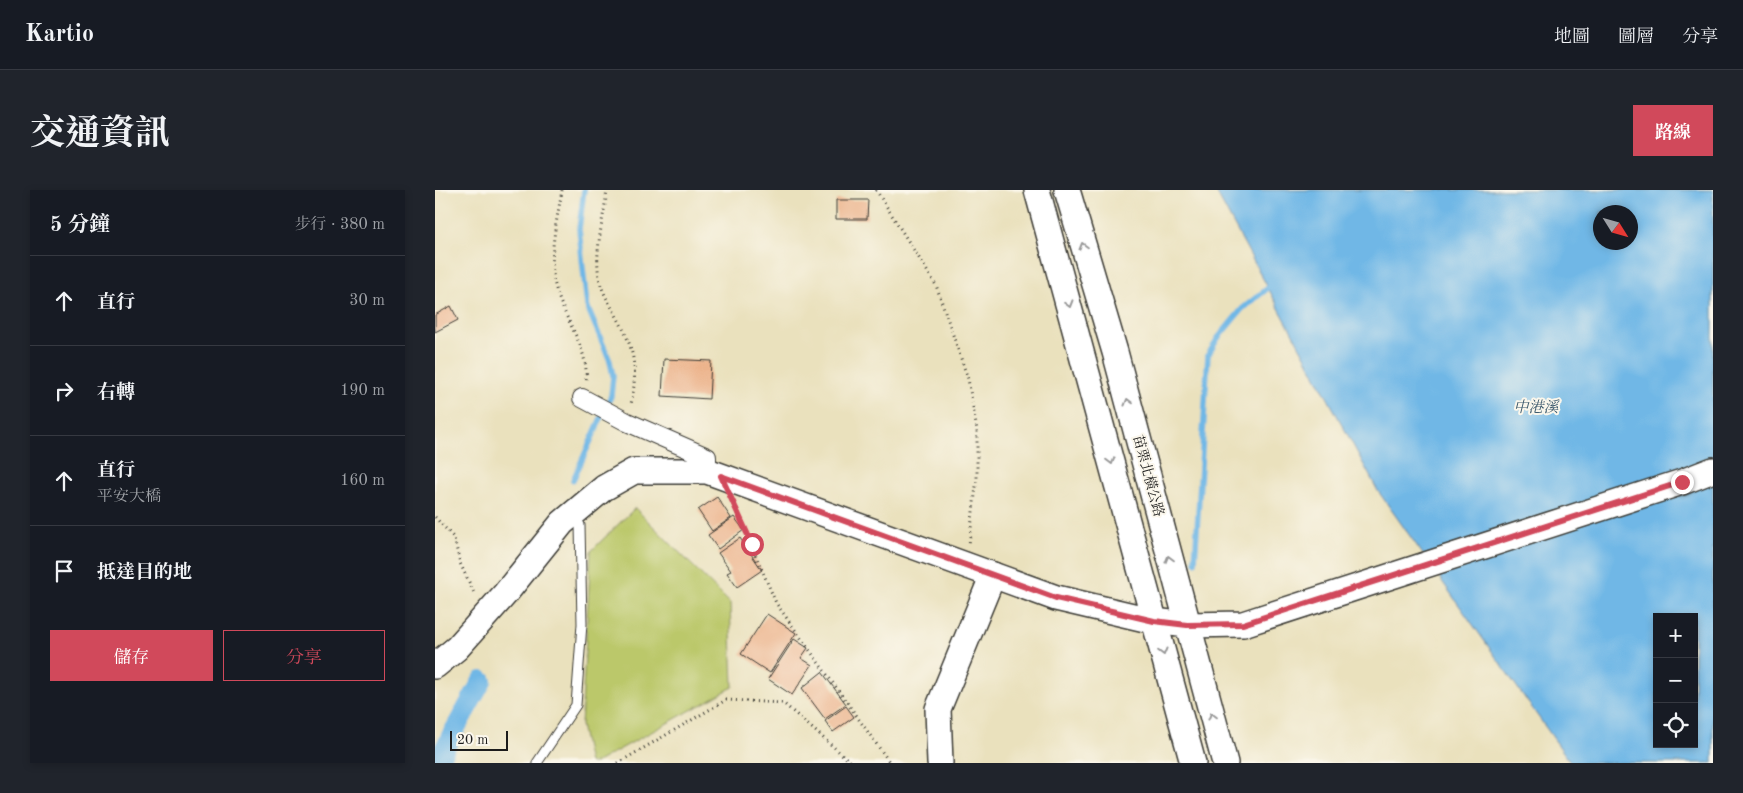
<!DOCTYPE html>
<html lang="zh-TW">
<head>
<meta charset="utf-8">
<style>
  body { margin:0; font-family:"Old Standard TT","Noto Serif TC",serif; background:#20242c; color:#f1f3f6 }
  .controls { position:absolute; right:15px; bottom:15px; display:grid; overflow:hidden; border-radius:0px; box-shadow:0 2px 8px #0003 }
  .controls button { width:45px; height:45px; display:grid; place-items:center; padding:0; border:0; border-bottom:1px solid #363941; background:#171b24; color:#f1f3f6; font:25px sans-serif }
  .compass { position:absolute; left:1158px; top:15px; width:45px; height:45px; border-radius:50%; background:#171b24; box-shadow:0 2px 8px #0003; rotate:127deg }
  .scale { position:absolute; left:15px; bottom:12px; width:58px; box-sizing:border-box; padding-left:5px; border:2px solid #1c1c1c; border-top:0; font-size:14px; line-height:18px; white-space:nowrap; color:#1c1c1c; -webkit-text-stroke:4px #fbf7ec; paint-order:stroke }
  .stop { position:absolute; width:15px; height:15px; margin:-11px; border:4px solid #d1495b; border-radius:50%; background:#fff }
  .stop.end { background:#d1495b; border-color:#fff; box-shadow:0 1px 5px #0008 }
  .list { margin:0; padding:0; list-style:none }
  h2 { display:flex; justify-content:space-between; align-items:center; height:65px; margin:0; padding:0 20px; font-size:21px }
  h2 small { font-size:16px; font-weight:400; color:#9ea1a6 }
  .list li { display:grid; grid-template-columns:32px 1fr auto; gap:15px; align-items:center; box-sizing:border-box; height:90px; padding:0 20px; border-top:1px solid #363941 }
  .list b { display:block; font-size:19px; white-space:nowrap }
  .list p { margin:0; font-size:16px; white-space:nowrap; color:#9ea1a6 }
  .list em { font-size:16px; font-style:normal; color:#9ea1a6 }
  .actions { display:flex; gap:10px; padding:15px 20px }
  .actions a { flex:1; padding:11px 0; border:1px solid #d1495b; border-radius:0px; text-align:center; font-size:18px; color:#d1495b }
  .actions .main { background:#d1495b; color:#fff }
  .icon { flex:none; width:28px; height:28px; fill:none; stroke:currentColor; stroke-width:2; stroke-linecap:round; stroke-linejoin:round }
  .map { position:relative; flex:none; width:1278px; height:573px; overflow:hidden; border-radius:0px }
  header { display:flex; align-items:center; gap:30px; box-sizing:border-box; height:70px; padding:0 25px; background:#171b24; border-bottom:1px solid #363941 }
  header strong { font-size:24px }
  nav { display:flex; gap:28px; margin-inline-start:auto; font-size:18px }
  .intro { display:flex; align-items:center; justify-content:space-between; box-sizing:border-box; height:120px; padding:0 30px }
  h1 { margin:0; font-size:35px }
  .button { padding:12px 22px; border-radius:0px; background:#d1495b; color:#fff; font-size:18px; font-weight:700 }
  main { display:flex; gap:30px; padding:0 30px }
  aside { flex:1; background:#171b24; border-radius:0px; box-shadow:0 2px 8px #0003 }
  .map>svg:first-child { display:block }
  .green { fill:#bbc86b; stroke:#6c7244 }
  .water { fill:#6fb7e6; stroke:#466a81; fill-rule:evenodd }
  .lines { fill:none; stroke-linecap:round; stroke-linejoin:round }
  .stream { stroke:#6fb7e6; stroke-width:5.5 }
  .canal { stroke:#6fb7e6; stroke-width:20 }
  .building { fill:#ecb38b }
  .lane-casing { stroke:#3b3a34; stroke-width:11 }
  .street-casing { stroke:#3b3a34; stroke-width:20 }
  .secondary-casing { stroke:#3b3a34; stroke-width:28 }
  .path { stroke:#3b3a34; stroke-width:3; stroke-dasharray:1 4; stroke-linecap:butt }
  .lane { stroke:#fff; stroke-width:9 }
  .street { stroke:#fff; stroke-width:18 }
  .secondary { stroke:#fff; stroke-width:25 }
  .oneway { stroke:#999 }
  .route { stroke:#d1495b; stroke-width:6 }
  .labels { text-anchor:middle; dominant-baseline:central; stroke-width:4; stroke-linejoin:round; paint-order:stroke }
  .street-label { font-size:14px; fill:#1c1c1c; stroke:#fbf7ec }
  .water-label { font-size:15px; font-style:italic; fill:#3d5a6d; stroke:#fbf7ec }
</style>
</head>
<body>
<header>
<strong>Kartio</strong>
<nav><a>地圖</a><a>圖層</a><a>分享</a></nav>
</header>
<div class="intro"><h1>交通資訊</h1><a class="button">路線</a></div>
<main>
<aside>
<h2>5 分鐘<small>步行 · 380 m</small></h2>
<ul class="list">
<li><svg class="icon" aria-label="ahead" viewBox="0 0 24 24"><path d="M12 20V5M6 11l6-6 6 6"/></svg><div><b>直行</b></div><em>30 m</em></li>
<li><svg class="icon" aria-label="right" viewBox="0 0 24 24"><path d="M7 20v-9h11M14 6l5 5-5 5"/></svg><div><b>右轉</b></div><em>190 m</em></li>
<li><svg class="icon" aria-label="ahead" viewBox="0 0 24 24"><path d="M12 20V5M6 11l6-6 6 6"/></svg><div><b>直行</b><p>平安大橋</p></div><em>160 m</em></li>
<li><svg class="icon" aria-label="arrive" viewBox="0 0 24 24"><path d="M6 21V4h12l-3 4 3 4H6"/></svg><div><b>抵達目的地</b></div></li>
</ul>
<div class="actions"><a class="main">儲存</a><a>分享</a></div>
</aside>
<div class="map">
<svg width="1278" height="573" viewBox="0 0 1278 573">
  <rect width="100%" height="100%" fill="#fbf7ec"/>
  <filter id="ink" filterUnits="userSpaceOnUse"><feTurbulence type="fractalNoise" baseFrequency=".02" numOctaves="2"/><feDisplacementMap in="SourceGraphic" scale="10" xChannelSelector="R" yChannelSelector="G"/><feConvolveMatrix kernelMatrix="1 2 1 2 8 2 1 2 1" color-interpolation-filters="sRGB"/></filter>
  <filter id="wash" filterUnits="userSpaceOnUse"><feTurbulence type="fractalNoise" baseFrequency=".0096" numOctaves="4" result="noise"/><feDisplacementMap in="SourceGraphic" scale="20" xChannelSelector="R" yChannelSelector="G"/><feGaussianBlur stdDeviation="1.12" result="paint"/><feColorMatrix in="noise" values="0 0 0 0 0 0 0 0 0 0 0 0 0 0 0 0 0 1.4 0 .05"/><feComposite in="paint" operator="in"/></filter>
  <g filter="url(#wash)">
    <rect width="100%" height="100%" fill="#eae1bd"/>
    <!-- green -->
    <polygon class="green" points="200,318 295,413 298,497 160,573 154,573 146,535 156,361"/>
    <!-- water -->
    <path class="water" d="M780,0H1278V573H1136L943,301ZM1166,22H1196V52H1166ZM1222,427H1259V554H1222Z"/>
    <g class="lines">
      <!-- stream -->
      <g class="stream">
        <polyline points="138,290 176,206 178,186 175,171 152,116 144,39 149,0"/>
        <polyline points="760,372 773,165 783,148 807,119 838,94"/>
      </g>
      <!-- canal -->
      <polyline class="canal" points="2,573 15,548 47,491"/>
    </g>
    <g id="blocks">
      <!-- building -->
      <g class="building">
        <polygon points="401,10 433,10 432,29 401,29"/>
        <polygon points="16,116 23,130 0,142 0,125"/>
        <polygon points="229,169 276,171 274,209 227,206"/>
        <polygon points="282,307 296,328 277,341 263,320"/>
        <polygon points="299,327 309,340 283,359 273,345"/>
        <polygon points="305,348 327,380 302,397 292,383 296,381 283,363"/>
        <polygon points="332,424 361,443 335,483 306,464"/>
        <polygon points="359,449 373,458 366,468 377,475 357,505 333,489"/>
        <polygon points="387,482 411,514 390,529 367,498"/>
        <polygon points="411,516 419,527 398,542 390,531"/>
      </g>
    </g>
  </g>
  <g filter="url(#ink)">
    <use href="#blocks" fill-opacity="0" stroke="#3b3a34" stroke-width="1"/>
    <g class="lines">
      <!-- lane casing -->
      <g class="lane-casing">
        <polyline id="lane" points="102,573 141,515 147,434 145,335 139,326"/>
      </g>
      <!-- street casing -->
      <g class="street-casing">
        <polyline id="street" points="147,208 192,232 272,267 272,281"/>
      </g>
      <!-- secondary casing -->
      <g class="secondary-casing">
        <g id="secondary">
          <polyline points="602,0 758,573"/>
          <polyline points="632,0 680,162 790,573"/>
          <polyline points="0,476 22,458 70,404 127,333 169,298 199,281 272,281 621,408 719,431 752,435 808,434 1247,292 1278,280"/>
          <polyline points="505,573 503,519 558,385"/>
        </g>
      </g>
      <!-- path -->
      <g class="path">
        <path d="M127,0C122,31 112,68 121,99C130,132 154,157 151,192"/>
        <path d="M172,0C169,28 158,64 165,92C168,103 174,113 180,123C198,156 204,176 196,214"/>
        <polyline points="441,0 501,95 533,189 542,240 542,288 534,355"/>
        <polyline points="299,314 341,413 455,573"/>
        <polyline points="0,327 19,348 25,373 40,405"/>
        <polyline points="183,573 291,510 348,513 417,573"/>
      </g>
      <!-- lane -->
      <use href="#lane" class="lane"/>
      <!-- street -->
      <use href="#street" class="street"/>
      <!-- secondary -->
      <use href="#secondary" class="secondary"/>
    </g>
    <!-- one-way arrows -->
    <defs><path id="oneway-chevron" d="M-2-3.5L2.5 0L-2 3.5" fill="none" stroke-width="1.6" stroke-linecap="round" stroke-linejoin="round" transform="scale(1.25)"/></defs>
    <g class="oneway">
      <use href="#oneway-chevron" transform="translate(648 56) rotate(-106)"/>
      <use href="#oneway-chevron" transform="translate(634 114) rotate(74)"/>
      <use href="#oneway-chevron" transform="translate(693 212) rotate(-105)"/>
      <use href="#oneway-chevron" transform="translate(676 271) rotate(75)"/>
      <use href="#oneway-chevron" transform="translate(734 369) rotate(-105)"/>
      <use href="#oneway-chevron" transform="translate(728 462) rotate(75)"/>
      <use href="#oneway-chevron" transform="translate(777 526) rotate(-105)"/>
    </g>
  </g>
  <g class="lines" filter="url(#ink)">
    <!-- route -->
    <polyline class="route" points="317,354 286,286 621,408 719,431 752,435 808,434 1247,292"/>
  </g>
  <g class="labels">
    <!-- street labels -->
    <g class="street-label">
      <text transform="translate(713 286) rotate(75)">苗栗北橫公路</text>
    </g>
    <!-- water labels -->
    <g class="water-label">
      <text x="1101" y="218">中港溪</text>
    </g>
  </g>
</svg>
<div class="controls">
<button>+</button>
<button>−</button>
<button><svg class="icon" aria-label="locate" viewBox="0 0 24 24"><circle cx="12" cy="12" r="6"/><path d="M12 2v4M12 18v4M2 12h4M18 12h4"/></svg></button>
</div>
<svg class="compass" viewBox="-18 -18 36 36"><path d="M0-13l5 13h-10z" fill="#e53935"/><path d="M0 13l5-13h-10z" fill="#9ea1a6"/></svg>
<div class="scale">20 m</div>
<div class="stop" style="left:317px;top:354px"></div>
<div class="stop end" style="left:1247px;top:292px"></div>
</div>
</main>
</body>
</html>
